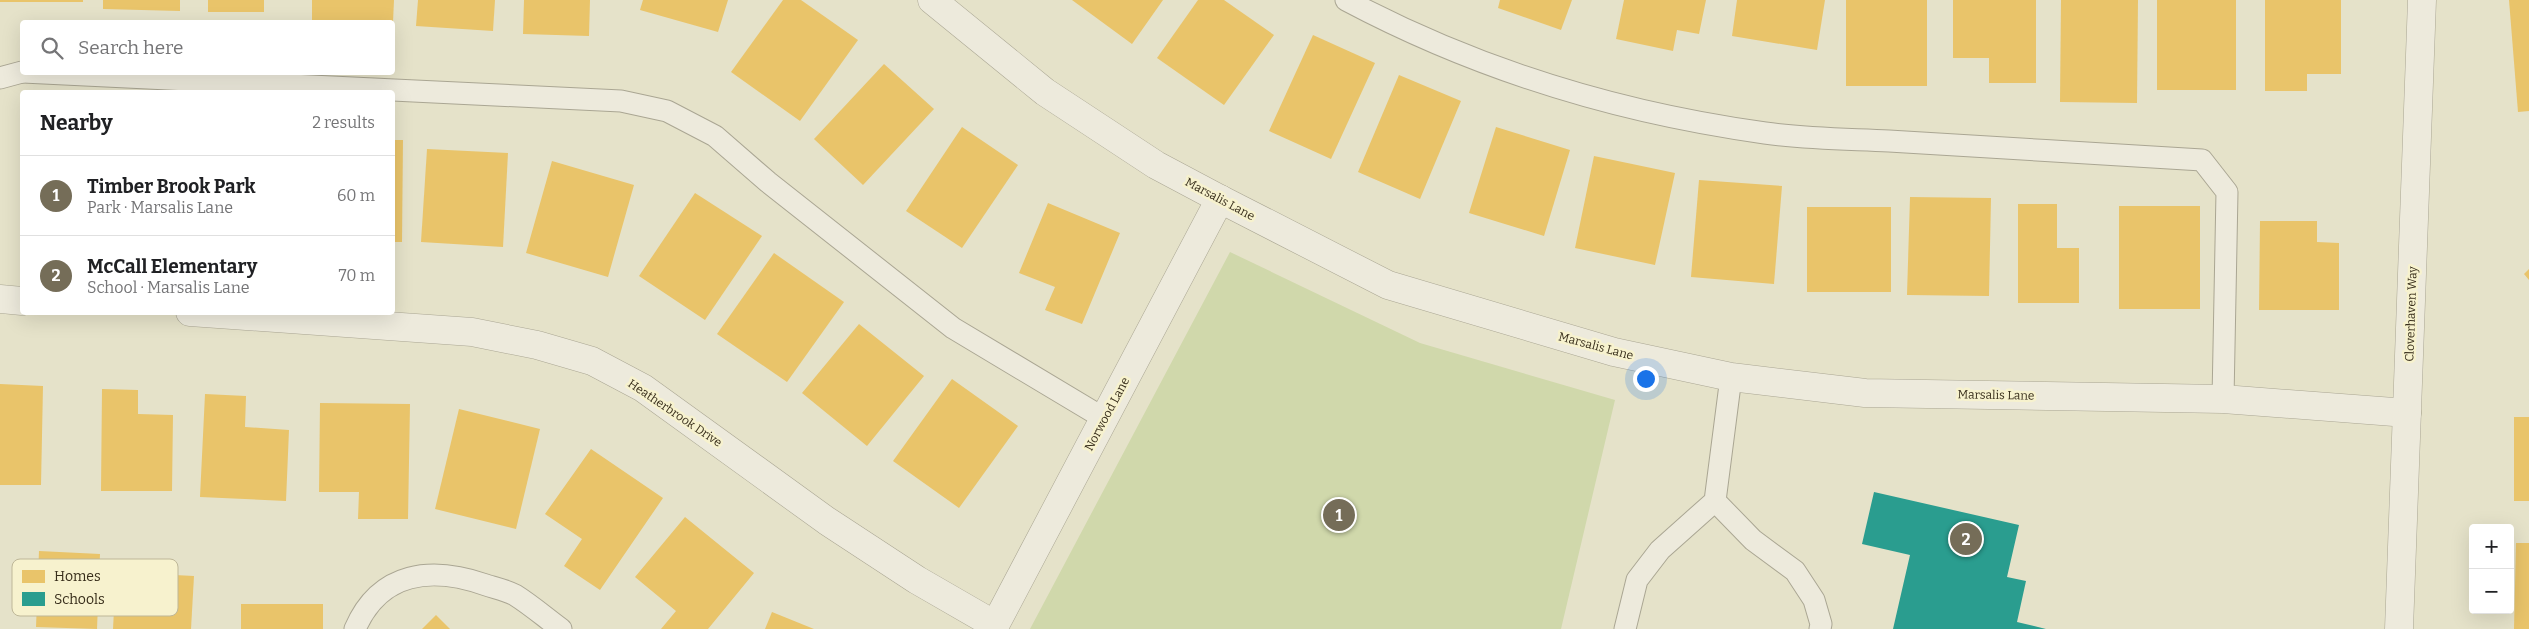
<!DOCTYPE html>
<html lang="en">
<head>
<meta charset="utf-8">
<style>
  body { margin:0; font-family:Bitter,serif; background:#f2f2f2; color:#202124 }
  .controls { position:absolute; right:15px; bottom:15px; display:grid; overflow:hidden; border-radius:5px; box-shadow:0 5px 20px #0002 }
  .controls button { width:45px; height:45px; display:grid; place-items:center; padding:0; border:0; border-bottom:1px solid #e0e0e0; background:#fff; color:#202124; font:25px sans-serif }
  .you { position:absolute; left:1645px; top:378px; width:18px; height:18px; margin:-12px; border:4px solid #fff; border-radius:50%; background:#1a73e8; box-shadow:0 0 0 8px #1a73e833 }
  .badge { display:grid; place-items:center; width:32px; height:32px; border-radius:50%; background:#756d58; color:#fff; font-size:16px; font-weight:700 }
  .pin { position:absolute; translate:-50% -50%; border:2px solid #fff; box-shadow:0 1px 5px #0006 }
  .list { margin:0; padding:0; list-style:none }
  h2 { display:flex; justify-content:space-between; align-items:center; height:65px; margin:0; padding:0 20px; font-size:21px }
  h2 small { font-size:16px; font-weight:400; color:#757577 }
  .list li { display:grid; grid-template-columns:32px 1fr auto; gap:15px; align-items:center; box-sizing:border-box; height:80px; padding:0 20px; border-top:1px solid #e0e0e0 }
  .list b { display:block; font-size:19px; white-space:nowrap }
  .list p { margin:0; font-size:16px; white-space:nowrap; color:#757577 }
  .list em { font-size:16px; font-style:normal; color:#757577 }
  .icon { flex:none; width:28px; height:28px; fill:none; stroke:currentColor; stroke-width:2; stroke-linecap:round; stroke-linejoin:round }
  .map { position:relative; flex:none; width:2529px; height:629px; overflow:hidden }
  .search { position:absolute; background:#fff; box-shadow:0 5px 20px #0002; left:20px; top:20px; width:375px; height:55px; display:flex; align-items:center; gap:12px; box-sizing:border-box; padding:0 18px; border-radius:5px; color:#757577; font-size:19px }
  .panel { position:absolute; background:#fff; box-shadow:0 5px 20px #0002; left:20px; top:90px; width:375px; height:225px; border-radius:5px }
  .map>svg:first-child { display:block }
  .green { fill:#d0d8ab }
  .homes { fill:#e9c46a }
  .schools { fill:#2a9d8f }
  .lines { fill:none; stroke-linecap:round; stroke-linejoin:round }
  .service-casing { stroke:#aaa693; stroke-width:23 }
  .minor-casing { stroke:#aaa693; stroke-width:29 }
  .tertiary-casing { stroke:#aaa693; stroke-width:29 }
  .service { stroke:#edeadc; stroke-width:21 }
  .minor { stroke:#edeadc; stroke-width:28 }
  .tertiary { stroke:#edeadc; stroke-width:28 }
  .labels { text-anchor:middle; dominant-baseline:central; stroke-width:5; stroke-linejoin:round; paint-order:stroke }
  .street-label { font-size:12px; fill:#382e1b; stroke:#f7f2ce }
  .key { fill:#f7f2ce; stroke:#beb798; stroke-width:1 }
  .key-label { font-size:14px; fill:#382e1b }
</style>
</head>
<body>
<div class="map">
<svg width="2529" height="629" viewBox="0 0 2529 629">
  <rect width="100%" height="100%" fill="#e5e2c9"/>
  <!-- green -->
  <polygon class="green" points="1230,252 1420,343 1615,400 1561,629 1030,629"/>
  <!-- homes -->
  <g class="homes">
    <rect x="0" y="0" width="83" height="2"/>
    <polygon points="103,0 180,0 180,11 103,9"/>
    <rect x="208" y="0" width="56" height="12"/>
    <polygon points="312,0 394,0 393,22 312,20"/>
    <polygon points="418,0 495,0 493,31 416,26"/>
    <polygon points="524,0 590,0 589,36 523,34"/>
    <polygon points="643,0 728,0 718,32 640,10"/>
    <polygon points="783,0 801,0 858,40 800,121 731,72"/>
    <polygon points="1072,0 1163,0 1132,44"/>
    <polygon points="1198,0 1224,0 1274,35 1224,105 1157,58"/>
    <polygon points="1500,0 1572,0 1561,30 1498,8"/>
    <polygon points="1624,0 1706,0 1699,34 1677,30 1673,51 1616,39"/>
    <polygon points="1737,0 1825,0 1817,50 1732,36"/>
    <rect x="1846" y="0" width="81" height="86"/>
    <polygon points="1953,0 2036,0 2036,83 1989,83 1989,58 1953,58"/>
    <polygon points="2061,0 2138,0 2137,103 2060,102"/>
    <rect x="2157" y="0" width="79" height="90"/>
    <polygon points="2265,0 2341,0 2341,74 2307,74 2307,91 2265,91"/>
    <polygon points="2509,0 2529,0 2529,111 2518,112"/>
    <polygon points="1313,35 1375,63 1331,159 1269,131"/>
    <polygon points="884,64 934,109 863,185 814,139"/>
    <polygon points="1399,75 1461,101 1420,199 1358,172"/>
    <polygon points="962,127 1018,165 962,248 906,211"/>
    <polygon points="1496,127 1570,150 1544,236 1469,213"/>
    <polygon points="21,135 22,135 22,223 20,223"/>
    <polygon points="392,140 403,140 402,242 392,242"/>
    <polygon points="427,149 508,153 503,247 421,242"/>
    <polygon points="1594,156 1675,173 1655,265 1575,248"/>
    <polygon points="552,161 634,185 608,277 526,253"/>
    <polygon points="1699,180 1782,186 1774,284 1691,277"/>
    <polygon points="695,193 762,236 705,320 639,276"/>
    <polygon points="1910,197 1991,198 1989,296 1907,295"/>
    <polygon points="1048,203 1120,233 1082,324 1045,310 1055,287 1019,273"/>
    <polygon points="2018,204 2057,204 2057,248 2079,248 2079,303 2018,303"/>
    <rect x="2119" y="206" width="81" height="103"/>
    <rect x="1807" y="207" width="84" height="85"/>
    <polygon points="2260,221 2317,221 2317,242 2339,243 2339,310 2259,310"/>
    <polygon points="774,253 844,302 787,382 717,334"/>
    <polygon points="2529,269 2529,280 2524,274"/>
    <polygon points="859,324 924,376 867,446 802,393"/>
    <polygon points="952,379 1018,426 959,508 893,461"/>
    <polygon points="0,384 43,386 41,485 0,485"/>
    <polygon points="102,389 138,390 138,414 173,415 172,491 101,491"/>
    <polygon points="205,394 246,396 245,427 289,430 286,501 200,497"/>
    <polygon points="320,403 410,404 408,519 358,519 359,492 319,492"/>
    <polygon points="459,409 540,429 516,529 435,509"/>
    <rect x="2514" y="417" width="15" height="84"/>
    <polygon points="591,449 663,498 600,590 564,566 582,539 545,514"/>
    <polygon points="685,517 754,573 708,629 661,629 676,611 635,577"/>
    <polygon points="2516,543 2529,543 2529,629 2514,629"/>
    <polygon points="39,551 100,554 97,629 36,627"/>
    <polygon points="116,572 194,576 191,629 113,629"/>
    <rect x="241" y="604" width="82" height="25"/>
    <polygon points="772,612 814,629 765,629"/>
    <polygon points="436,615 450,629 422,629"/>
  </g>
  <!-- schools -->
  <polygon class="schools" points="1874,492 2019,525 2007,577 2026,581 2017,622 2046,629 1893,629 1910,555 1862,544"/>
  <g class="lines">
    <!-- service casing -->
    <g class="service-casing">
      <g id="service">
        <path d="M1346,0C1476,69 1620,113 1765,133C1806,139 1848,139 1889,141C1993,148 2098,153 2202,160L2227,192L2223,399"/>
        <polyline points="23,72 621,101 667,111 715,136 768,182 953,328 1105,419"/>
        <polyline points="0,78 22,72"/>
        <polyline points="1715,501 1753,540 1795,571 1814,600 1821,624 1820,629"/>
        <path d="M355,629C380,571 432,566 486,585C495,588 506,590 515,595C531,605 546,618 561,629"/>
        <polyline points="1625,629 1637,580 1660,550 1715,501 1731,377"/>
      </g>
    </g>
    <!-- minor casing -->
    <g class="minor-casing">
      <g id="minor">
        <polyline points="932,0 1045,92 1156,165 1220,199 1388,285 1614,352 1731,377 1865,393 2223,399 2407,413"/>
        <polyline points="0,299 22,301"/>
        <polyline points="190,312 472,332 537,345 592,361 643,388 827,521 917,580 995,625"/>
        <polyline points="993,629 1220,199"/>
      </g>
    </g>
    <!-- tertiary casing -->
    <g class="tertiary-casing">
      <polyline id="tertiary" points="2399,629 2422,0"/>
    </g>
    <!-- service -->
    <use href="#service" class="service"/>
    <!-- minor -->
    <use href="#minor" class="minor"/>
    <!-- tertiary -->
    <use href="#tertiary" class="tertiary"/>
  </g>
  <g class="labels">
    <!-- street labels -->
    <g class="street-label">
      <text transform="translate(1220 199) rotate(28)">Marsalis Lane</text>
      <text transform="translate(2411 314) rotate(-88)">Cloverhaven Way</text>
      <text transform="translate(1596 346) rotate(15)">Marsalis Lane</text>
      <text transform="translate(1996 395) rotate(1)">Marsalis Lane</text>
      <text transform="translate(675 413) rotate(34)">Heatherbrook Drive</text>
      <text transform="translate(1107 414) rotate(-62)">Norwood Lane</text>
    </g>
  </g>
  <!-- legend -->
  <rect x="12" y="559" width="166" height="57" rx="8" class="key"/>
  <rect x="22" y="570" width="23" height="13" fill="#e9c46a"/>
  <rect x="22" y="592" width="23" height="14" fill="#2a9d8f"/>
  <g class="key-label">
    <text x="54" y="581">Homes</text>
    <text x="54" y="604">Schools</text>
  </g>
</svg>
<div class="controls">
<button>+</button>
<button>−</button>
</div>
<div class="you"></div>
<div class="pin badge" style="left:1339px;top:515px">1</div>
<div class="pin badge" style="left:1966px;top:539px">2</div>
<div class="search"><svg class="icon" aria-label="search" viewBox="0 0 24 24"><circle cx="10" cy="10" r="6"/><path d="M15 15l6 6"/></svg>Search here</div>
<section class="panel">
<h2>Nearby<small>2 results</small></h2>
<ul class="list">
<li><span class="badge">1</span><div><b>Timber Brook Park</b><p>Park · Marsalis Lane</p></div><em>60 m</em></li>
<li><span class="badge">2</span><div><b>McCall Elementary</b><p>School · Marsalis Lane</p></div><em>70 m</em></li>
</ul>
</section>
</div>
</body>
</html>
